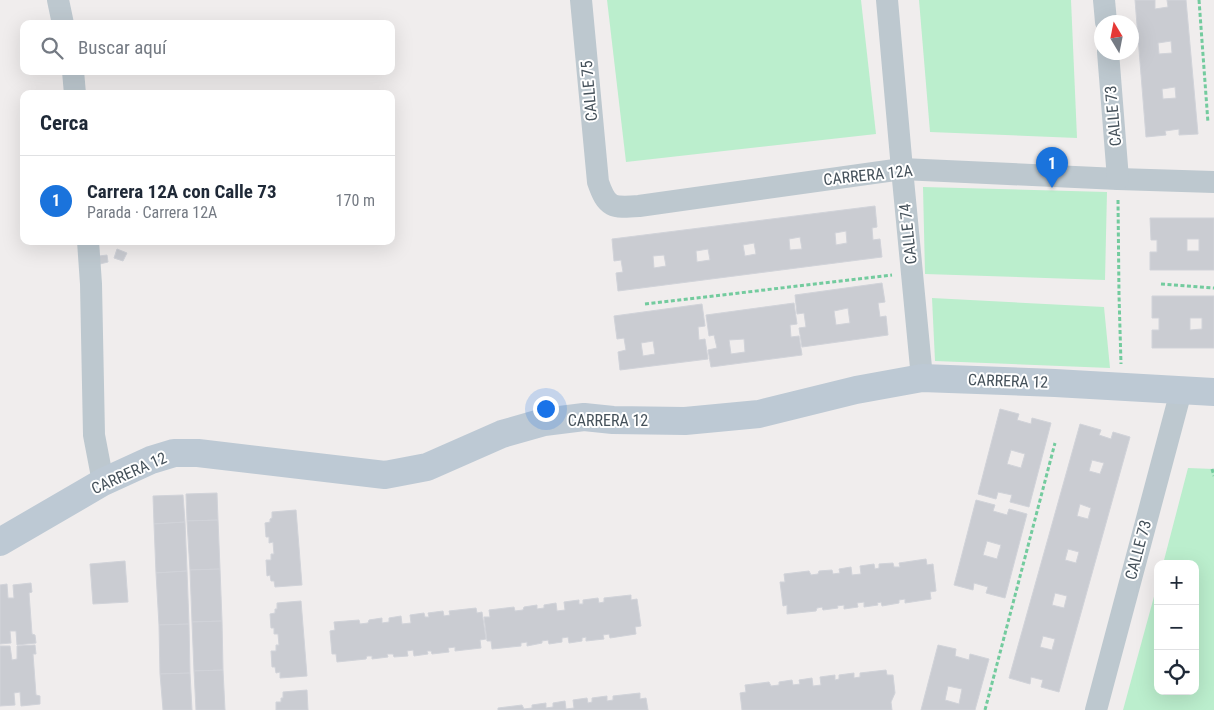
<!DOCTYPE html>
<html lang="es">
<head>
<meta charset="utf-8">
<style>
  body { margin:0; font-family:"Roboto Condensed",sans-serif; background:#f6f6f7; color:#1f2937 }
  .controls { position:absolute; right:15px; bottom:15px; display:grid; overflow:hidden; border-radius:10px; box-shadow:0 5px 20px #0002 }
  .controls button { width:45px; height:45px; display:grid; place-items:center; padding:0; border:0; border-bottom:1px solid #e0e1e3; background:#fff; color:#1f2937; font:25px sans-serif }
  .compass { position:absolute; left:1094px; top:15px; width:45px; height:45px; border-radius:50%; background:#fff; box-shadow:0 5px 20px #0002; rotate:350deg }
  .you { position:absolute; left:545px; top:408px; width:18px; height:18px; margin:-12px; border:4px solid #fff; border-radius:50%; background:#1a73e8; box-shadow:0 0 0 8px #1a73e833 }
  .badge { display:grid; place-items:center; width:32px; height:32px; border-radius:50%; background:#1a73dc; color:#fff; font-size:16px; font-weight:700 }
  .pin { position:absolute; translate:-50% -41px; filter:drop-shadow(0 1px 2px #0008) }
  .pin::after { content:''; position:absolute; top:26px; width:18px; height:15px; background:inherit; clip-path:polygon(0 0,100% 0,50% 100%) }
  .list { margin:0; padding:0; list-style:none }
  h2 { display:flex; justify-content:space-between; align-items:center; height:65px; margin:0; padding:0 20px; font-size:21px }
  h2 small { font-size:16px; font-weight:400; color:#747a83 }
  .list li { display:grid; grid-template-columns:32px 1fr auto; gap:15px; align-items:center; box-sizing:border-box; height:90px; padding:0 20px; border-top:1px solid #e0e1e3 }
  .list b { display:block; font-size:19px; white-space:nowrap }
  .list p { margin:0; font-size:16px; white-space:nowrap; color:#747a83 }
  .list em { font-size:16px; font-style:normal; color:#747a83 }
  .icon { flex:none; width:28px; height:28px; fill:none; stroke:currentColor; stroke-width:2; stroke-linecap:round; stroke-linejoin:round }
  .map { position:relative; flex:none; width:1214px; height:710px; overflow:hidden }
  .search { position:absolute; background:#fff; box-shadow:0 5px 20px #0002; left:20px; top:20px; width:375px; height:55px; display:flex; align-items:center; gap:12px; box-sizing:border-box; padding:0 18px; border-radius:10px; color:#747a83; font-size:19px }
  .panel { position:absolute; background:#fff; box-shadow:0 5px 20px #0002; left:20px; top:90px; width:375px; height:155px; border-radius:10px }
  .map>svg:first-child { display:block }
  .green { fill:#bbeecd }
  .building { fill:#caccd2; stroke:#d1d3d9; fill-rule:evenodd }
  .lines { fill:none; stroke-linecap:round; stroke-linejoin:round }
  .path { stroke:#73cb9e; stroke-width:3; stroke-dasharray:4 2.5; stroke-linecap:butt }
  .minor { stroke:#bdc8cf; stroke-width:22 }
  .secondary { stroke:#bdc9d4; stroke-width:28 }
  .labels { text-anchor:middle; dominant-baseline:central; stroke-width:4; stroke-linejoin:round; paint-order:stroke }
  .street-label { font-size:16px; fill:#45515a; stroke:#fff }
</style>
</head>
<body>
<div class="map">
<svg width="1214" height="710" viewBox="0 0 1214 710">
  <rect width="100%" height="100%" fill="#f0eded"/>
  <!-- green -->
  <g class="green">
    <polygon points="607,0 861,0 876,134 626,162"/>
    <polygon points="919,0 1071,0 1077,138 930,132"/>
    <polygon points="923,187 1107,192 1105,280 925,274"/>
    <polygon points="932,298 1104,307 1110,368 935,361"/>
    <polygon points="1188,468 1214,469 1214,710 1123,710 1158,582 1158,691 1195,691 1195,564 1163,564"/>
  </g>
  <!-- building -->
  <g class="building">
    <path d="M1135,0H1155V9L1168,7L1167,0H1186L1198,134L1179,135V129L1165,131L1166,135L1146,137ZM1171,41L1172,53L1159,54L1158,43ZM1175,87L1176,98L1163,99L1162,89Z"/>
    <path d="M875,206L877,227L872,228L873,240L880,239L882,257L618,291L616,273L623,272L621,260L614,261L612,239ZM846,231L847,243L836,245L835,233ZM800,237L802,249L790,250L789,239ZM754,243L756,254L745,256L743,245ZM708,249L710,260L697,262L696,251ZM664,255L666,266L654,268L653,256Z"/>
    <path d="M1150,218H1214V270H1150V252H1157V240H1151ZM1187,239H1199V251H1187Z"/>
    <polygon points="117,249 127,253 123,261 114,258"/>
    <polygon points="107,255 108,262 100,264 99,256"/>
    <path d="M882,283L885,302L878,303L880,317L886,316L888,335L802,347L799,328L806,327L804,313L797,314L795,295ZM848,308L850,323L836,325L834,311Z"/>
    <path d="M1152,296H1214V348H1152V330H1159V318H1152ZM1190,318H1202V329L1190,330Z"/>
    <path d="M794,303L797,324L790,325L791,337L799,336L802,355L711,367L708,350L717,348L714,335L709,336L706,315ZM744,339L745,352L731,354L729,340Z"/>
    <path d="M702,304L705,326L698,327L699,340L705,339L708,359L620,370L618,352L626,350L624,338L617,339L614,316ZM653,341L655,354L643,356L641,343Z"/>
    <path d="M1000,409L1019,414L1017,420L1031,424L1032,418L1051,423L1029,507L1010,502L1012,495L998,492L996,499L978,494ZM1011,450L1025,454L1021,468L1007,464Z"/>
    <path d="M1080,424L1101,430L1099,435L1111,439L1113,432L1130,437L1059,692L1041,687L1043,680L1031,677L1030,684L1009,678ZM1092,460L1104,463L1100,474L1089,471ZM1080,504L1091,508L1088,519L1077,516ZM1068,549L1079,552L1076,563L1065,560ZM1055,593L1067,596L1064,608L1052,605ZM1043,636L1055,639L1052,650L1040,647Z"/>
    <polygon points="217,493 218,520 187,521 186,494"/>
    <polygon points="183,495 185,522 154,524 153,496"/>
    <path d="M976,500L995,505L993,511L1007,515L1009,509L1027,514L1005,598L986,593L988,587L974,583L973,590L954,585ZM987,541L1001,545L997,559L983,555Z"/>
    <polygon points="296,510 302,585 275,587 274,581 271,581 270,575 267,576 266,560 271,560 271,554 274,554 273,542 269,543 269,537 266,537 265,523 270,522 270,519 272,518 272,512"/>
    <polygon points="218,520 220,569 190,570 187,521"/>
    <polygon points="185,522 187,571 156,573 154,524"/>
    <polygon points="926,559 927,565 933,564 936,591 930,592 931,599 905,603 905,599 899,600 899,603 882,606 881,602 877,603 878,605 864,607 864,602 857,603 858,607 844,609 844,605 837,606 838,608 823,610 822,607 817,608 816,611 787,614 787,605 783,606 780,582 785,582 784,574 809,571 811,575 818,574 819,571 832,570 833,574 840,573 839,569 851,567 852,575 861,574 860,566 874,564 875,569 879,568 879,564 893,563 894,567 900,567 899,563"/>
    <polygon points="125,561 128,602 93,604 90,564"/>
    <polygon points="220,569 222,621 192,622 190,570"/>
    <polygon points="187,571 189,624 159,625 156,573"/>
    <polygon points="31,583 32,592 29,593 32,634 35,635 36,643 17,645 16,631 10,631 11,643 0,644 0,585 7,584 8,598 14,598 13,585"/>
    <polygon points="631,595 631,600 637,599 641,626 635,627 636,634 610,638 609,634 603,635 604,639 586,641 586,637 582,638 582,641 569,643 568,637 562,638 562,642 549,644 548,640 542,641 542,643 527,646 527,642 521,643 521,646 492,649 491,641 487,641 484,617 490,617 489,610 514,607 515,611 523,610 524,607 537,605 537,609 544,608 544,605 556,603 557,611 565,610 564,602 579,600 579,604 583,604 583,600 598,598 599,603 604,602 604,598"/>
    <polygon points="301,601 307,676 280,678 280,672 276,673 275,667 272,667 271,651 276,651 276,645 279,645 278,634 274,634 274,628 271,628 270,614 275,613 275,609 277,609 277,603"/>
    <polygon points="476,608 477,613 482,612 486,639 480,640 481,648 455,651 455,647 448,648 449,652 432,654 431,651 427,651 428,654 414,656 413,650 407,651 408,656 394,657 393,654 387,654 388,657 372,659 372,656 367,656 366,659 337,662 336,654 332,654 330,631 335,630 334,622 359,620 360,624 368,623 369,620 382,618 382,623 389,622 389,618 401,616 402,624 411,623 410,615 424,613 425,617 429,617 428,613 443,611 444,616 450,615 449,611"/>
    <polygon points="222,621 223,670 194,671 192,622"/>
    <polygon points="189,624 190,673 160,674 159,625"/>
    <polygon points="35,645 36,654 33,654 36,695 40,696 40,704 21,706 20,692 14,693 15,705 0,706 0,646 10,646 12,660 17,659 17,646"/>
    <path d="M938,645L956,649L955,656L969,660L970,654L989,659L975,710H921ZM948,686L962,689L959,704L945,700Z"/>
    <polygon points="223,670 225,710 196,710 194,671"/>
    <polygon points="886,670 887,675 893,675 895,693 891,702 892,710 742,710 740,693 746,692 745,685 769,682 771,686 779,685 779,682 792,680 793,685 800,684 799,680 812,678 813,686 821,685 820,677 835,675 835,680 839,679 839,675 854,673 854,678 860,677 860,673"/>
    <polygon points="190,673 192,710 163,710 160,674"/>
    <polygon points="307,690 308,710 276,710 276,702 281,702 281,698 283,698 283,692"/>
    <polygon points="640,693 640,699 646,698 648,710 498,710 498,708 522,705 524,709 532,708 532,705 546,703 546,708 553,707 553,703 565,701 566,709 574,708 573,700 587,698 588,703 592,702 592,698 607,696 607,701 613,700 613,696"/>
  </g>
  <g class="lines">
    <!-- path -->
    <g class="path">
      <polyline points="1199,0 1208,123"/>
      <polyline points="1118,200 1119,295 1121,364"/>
      <polyline points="1161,284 1214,288"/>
      <polyline points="645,304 892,275"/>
      <polyline points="1212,469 1214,476"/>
      <polyline points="985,710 1055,443"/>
    </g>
    <!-- minor -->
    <g class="minor">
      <polyline points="58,0 63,24"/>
      <path d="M581,0L598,182C607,208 612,208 639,206L902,169L1118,179L1214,182"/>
      <polyline points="887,0 902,169 922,378"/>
      <polyline points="1104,0 1106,22"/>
      <polyline points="1108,52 1118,179"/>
      <polyline points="73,71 75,94"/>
      <polyline points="88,241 91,284 94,435 103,482"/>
      <polyline points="1096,710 1181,391"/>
    </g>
    <!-- secondary -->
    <polyline class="secondary" points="0,542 103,482 151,460 174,453 198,453 385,475 427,467 502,434 544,422 584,417 613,420 685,421 759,414 856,390 922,378 1055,383 1214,392"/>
  </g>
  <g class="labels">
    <!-- street labels -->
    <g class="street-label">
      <text transform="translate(589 91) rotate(-95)">CALLE 75</text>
      <text transform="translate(1113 116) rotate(-95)">CALLE 73</text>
      <text transform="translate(868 175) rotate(-6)">CARRERA 12A</text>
      <text transform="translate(908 234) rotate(-96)">CALLE 74</text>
      <text transform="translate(1008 381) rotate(2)">CARRERA 12</text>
      <text x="608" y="420">CARRERA 12</text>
      <text transform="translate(129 473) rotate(-24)">CARRERA 12</text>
      <text transform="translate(1138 550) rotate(-75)">CALLE 73</text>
    </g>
  </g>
</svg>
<div class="controls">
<button>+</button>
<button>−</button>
<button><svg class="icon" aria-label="locate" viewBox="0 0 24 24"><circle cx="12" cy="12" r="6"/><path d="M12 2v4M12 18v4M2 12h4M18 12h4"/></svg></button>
</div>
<svg class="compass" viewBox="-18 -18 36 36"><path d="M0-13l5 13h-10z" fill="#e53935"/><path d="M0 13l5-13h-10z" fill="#747a83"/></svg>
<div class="you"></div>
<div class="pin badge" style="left:1052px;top:188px">1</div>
<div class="search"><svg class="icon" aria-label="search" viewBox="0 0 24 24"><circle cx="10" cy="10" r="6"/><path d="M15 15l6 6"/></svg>Buscar aquí</div>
<section class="panel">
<h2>Cerca<small></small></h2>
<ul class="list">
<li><span class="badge">1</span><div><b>Carrera 12A con Calle 73</b><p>Parada · Carrera 12A</p></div><em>170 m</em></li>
</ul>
</section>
</div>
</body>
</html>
